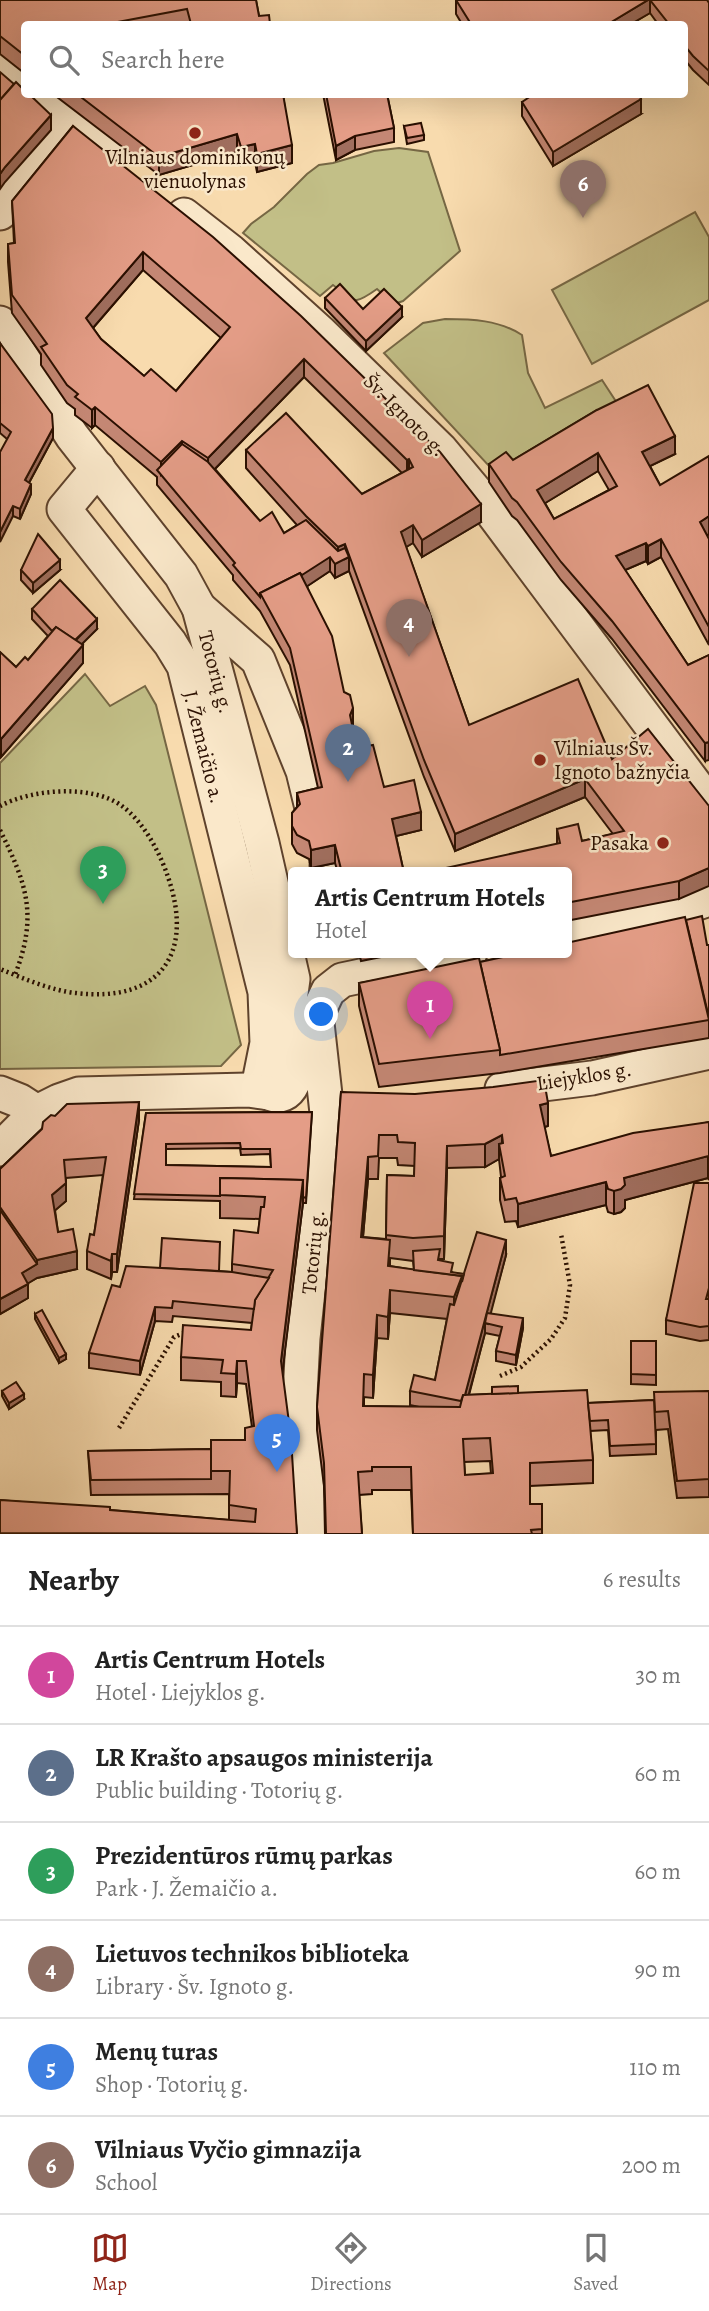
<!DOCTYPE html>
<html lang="en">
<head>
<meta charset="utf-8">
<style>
  body { margin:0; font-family:Alegreya,serif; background:#f2f2f2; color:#222 }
  .you { position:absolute; left:322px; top:1015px; width:24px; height:24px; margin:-18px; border:5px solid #fff; border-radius:50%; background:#1a73e8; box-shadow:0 0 0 10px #1a73e833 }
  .badge { display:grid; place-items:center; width:46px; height:46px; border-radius:50%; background:#8f2418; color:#fff; font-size:23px; font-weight:700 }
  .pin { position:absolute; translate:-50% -58px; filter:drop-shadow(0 2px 4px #0008) }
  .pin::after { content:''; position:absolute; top:37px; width:24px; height:21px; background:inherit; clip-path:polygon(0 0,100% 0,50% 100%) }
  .popup { position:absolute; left:288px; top:867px; width:284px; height:91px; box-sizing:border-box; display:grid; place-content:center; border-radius:7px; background:#fff; filter:drop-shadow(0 2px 5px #0005); font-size:23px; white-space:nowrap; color:#767676 }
  .popup b { font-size:26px; color:#222 }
  .popup::after { content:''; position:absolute; left:50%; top:100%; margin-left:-14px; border:14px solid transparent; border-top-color:#fff }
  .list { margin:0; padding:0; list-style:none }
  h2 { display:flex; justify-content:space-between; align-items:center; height:91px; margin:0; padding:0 28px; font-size:30px }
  h2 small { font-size:23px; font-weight:400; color:#767676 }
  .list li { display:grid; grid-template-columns:46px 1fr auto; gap:21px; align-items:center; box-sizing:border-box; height:98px; padding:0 28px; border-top:2px solid #e0e0e0 }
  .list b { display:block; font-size:26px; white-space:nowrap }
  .list p { margin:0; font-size:23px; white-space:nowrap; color:#767676 }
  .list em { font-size:23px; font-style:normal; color:#767676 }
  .icon { flex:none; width:38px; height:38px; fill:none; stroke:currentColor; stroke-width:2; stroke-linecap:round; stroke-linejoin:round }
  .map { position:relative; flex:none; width:709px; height:1534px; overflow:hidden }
  .search { position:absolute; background:#fff; box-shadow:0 7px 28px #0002; left:21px; right:21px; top:21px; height:77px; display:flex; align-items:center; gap:18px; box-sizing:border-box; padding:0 24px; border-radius:7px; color:#767676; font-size:26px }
  .sheet { height:679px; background:#fff }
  nav { display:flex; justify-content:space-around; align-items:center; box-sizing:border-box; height:98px; border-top:2px solid #e0e0e0; background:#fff; font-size:19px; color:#767676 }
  nav a { display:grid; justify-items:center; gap:4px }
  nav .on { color:#8f2418 }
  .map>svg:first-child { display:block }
  .green { fill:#c2bf87; stroke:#766744; stroke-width:2 }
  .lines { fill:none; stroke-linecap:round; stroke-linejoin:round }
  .minor-casing { stroke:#5e422c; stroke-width:37 }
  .path { stroke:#2a0f00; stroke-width:4.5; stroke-dasharray:2 3.5; stroke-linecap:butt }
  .minor { stroke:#fae8ca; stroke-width:33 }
  .wall { fill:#c48774; stroke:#2a0f00; stroke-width:2; fill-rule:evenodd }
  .shaded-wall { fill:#a06e5e; stroke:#2a0f00; stroke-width:2 }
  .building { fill:#e49d87; stroke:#2a0f00; stroke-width:2; fill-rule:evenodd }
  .poi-dot { fill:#8f2418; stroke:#fae8ca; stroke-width:2.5 }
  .labels { text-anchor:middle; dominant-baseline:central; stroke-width:5; stroke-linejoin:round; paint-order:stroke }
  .poi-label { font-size:21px; fill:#2a0f00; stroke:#fae8ca }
  .street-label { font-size:21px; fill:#2a0f00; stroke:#fae8ca }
</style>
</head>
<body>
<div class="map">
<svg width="709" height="1534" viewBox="0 0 709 1534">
  <rect width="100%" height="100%" fill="#f8dbae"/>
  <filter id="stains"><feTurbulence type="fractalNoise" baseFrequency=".00286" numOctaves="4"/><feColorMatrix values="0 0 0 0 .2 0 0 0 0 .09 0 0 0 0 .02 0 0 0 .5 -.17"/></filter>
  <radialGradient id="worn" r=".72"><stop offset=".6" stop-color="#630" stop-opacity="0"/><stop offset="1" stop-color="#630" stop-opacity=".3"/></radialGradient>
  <!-- green -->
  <g class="green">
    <path d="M399,148L428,152L460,251L403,301L394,304L377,289C353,306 356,302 333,285L320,296L243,233L251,224L274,207L307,174L319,165L333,163L374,151Z"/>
    <polygon points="695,212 709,237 709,300 592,364 552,290"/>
    <path d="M445,319C472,319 499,320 522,335L528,373L545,408L602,380L617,403L510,473L489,466L384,353L423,323Z"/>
    <polygon points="85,674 110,706 145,686 156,705 241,1045 221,1066 0,1069 0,763"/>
  </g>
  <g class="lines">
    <!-- minor casing -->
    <g class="minor-casing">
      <g id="minor">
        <polyline points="0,68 24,89"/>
        <polyline points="31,94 106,154"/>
        <polyline points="0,213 6,202 67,124"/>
        <polyline points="184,215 230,251 321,333 441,450 482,499 709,803"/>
        <polyline points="0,323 72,436 181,575 199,608 262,843 293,979 288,1015 294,1059 293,1077"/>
        <path d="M98,468L64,509L170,643L184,666L265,992L267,1043L260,1078L264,1090L269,1093C280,1098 288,1094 293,1083C293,1062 272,1057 261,1074"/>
        <polyline points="199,608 258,660 303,771 312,808"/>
        <polyline points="327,865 329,873"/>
        <polyline points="566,934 677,910 709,899"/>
        <polyline points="502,1089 592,1078 709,1052"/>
        <polyline points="0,1093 20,1101 37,1112"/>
        <polyline points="0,1149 37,1112 59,1101 79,1094 248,1090 269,1093"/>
        <polyline points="310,1534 300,1395 303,1338 327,1113 317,1023 320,1008 328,991 342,980 470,953"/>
      </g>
    </g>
    <!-- path -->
    <g class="path">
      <path d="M0,806C32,789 92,784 122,806C144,822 160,853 168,877C195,955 159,1003 76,993C53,991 22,978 0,969"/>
      <path d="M0,830C27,885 38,915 15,975"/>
      <polyline points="500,1376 521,1367 551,1339 565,1318 570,1285 561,1234"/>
      <polyline points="119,1428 174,1337 186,1332"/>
    </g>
    <!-- minor -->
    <use href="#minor" class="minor"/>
  </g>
  <!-- wall -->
  <g class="wall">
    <polygon points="0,0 256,0 259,16 270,24 24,24 24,73 0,54"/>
    <polygon points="456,0 707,0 709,3 709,85 693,70 684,59 684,24 658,24 650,13 631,24 462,24 456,14"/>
    <polygon points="53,94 126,94 126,96 283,94 292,163 257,172 255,162 241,165 237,152 159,175"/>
    <polygon points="323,94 387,94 394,128 394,142 355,150 336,160"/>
    <polygon points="522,102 641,114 553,166 522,116"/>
    <path d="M73,126L481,522L422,557L413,543L406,547L469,725L612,759L709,806L679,899L566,921V873L557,844V829L582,841L613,834L585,797L455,851L424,777L349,571L335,578L330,571L307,586L353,726L357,748L384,787L421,830L396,836L404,873H338L335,863L311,868L309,859L297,853L292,844V813L297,807V793L318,788L290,665L260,611L233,580V575L157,485V477L95,425L92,428L75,415V409L67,403L41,365V354L12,313L8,262V244L14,243L12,201ZM143,270L221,338L176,391L144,376L101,339L93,328ZM304,377L402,473L362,494L246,450V468L297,525L284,533L260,521L215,469Z"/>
    <polygon points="404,126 424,135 424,140 407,144"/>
    <polygon points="325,298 363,309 402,317 366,351 325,308"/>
    <polygon points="0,343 53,438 29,483 31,494 20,519 13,516 7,439 0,433"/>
    <path d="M597,410L675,454L650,466L660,485L709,534L707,536L709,539V645L661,557L648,564L646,561L625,570L688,665L709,655L705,761L612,639L561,580L517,520L512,516L489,482V464L513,460ZM598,471L609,490L554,519L545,503Z"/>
    <polygon points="21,570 60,570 33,593 21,580"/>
    <polygon points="32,609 97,629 81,644 83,663 1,757 0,755 0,652 16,667 28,660 48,636 32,619"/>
    <polygon points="686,920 707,945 709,945 709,1038 500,1073 379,1087 359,1006 359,983 480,962"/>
    <polygon points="359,953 401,953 361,961"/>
    <path d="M341,1092L548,1126L544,1127L551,1156L709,1122V1180L708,1178L625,1200V1208L621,1212L614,1214L608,1212L606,1205L518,1227L516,1221L505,1222L500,1200V1178L501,1177L499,1159L485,1167L447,1168L444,1259H440V1260L453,1273L464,1274L506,1255L490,1313L523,1328L516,1365L496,1361V1351L500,1336L485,1333L469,1395L518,1393L588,1403L654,1400L709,1391V1497L677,1498L668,1429L656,1430V1454L610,1456L608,1430L590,1431L593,1460V1483L530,1486V1504H542V1534H413L411,1490H372V1494L359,1495L362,1534H325L324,1486L317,1430V1407ZM379,1158H397L398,1165L415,1166L414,1176L387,1175L386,1239L363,1237L368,1179H378ZM390,1258L413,1261L414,1270L390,1266ZM390,1313L447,1319L435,1380L410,1391V1405L419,1407L364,1406V1397L373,1398L377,1338L388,1339ZM490,1461L491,1474L465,1475L464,1462Z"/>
    <path d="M312,1112L306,1203H303L282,1373L297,1534H0V1500L110,1510L229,1520V1494L91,1495L88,1451L211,1449L245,1440L252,1427L246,1384L237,1383L236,1397L221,1396V1382L181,1380V1357L251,1330L252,1323L173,1316L172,1322L155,1321L140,1375L89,1368V1353L120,1287L219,1271L232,1272V1264L258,1233L260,1219L220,1218V1201L134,1199L146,1113ZM240,1148L241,1155L270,1154L271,1167L166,1165V1149Z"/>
    <polygon points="55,1116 139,1120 117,1272 112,1272 111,1279 87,1269 87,1251 94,1235 103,1175 66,1178 66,1201 55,1210 58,1232 77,1269 37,1278 28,1283 28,1298 0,1314 0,1169"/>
    <polygon points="709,1183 709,1340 700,1341 666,1334 666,1320"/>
    <polygon points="35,1314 66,1359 59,1363 35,1319"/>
    <polygon points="631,1341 656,1341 656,1385 631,1384"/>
    <polygon points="2,1391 24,1399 9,1409 2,1396"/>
  </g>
  <!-- shaded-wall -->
  <g class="shaded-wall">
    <polygon points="648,0 650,0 650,13 631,24 608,24"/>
    <polygon points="641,99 641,114 553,166 553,152"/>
    <polygon points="51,115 51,130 5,182 0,189 0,174 5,167"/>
    <polygon points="237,134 237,152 159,175 159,157"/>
    <polygon points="355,136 355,150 336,160 336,146"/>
    <polygon points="255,144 255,162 241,165 241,147"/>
    <polygon points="292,145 292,163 257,172 257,154"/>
    <polygon points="143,252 143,270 86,336 86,318"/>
    <polygon points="402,307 402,317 366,351 366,341"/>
    <polygon points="304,359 304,377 208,476 208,458"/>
    <polygon points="95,407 95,425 92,428 92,410"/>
    <polygon points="53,428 53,438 25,490 25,480"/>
    <polygon points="675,436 675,454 642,470 642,452"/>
    <polygon points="182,441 182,459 161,475 161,462"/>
    <polygon points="598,453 598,471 537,508 537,490"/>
    <polygon points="409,459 409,477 407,478 407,460"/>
    <polygon points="31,484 31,494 20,519 20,509"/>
    <polygon points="481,504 481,522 422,557 422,540"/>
    <polygon points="13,506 13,516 0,542 0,532"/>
    <polygon points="709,516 709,534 700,540 700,522"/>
    <polygon points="413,525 413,543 401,550 401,532"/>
    <polygon points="661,539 661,557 648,564 648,546"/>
    <polygon points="646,543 646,561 616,574 616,556"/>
    <polygon points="345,544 345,559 349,557 349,571 335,578 335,564 338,562 338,547"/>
    <polygon points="330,557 330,571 300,591 261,596"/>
    <polygon points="60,560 60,570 33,593 33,583"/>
    <polygon points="97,619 97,629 72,654 72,644"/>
    <polygon points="83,645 83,663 1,757 1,739"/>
    <polygon points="353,708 353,726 350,733 350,715"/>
    <polygon points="709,742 709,760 705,761 705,743"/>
    <polygon points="585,779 585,797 455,851 455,834"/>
    <polygon points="421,812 421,830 392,837 392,819"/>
    <polygon points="335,845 335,863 311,868 311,850"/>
    <polygon points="709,868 709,886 679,899 679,881"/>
    <polygon points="139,1102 139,1120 117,1272 117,1254"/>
    <polygon points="548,1103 548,1126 540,1128 540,1105"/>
    <polygon points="502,1135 502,1156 499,1144 499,1159 485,1167 485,1144"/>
    <polygon points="447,1146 447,1168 444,1259 444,1236"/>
    <polygon points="708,1156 708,1178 625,1200 625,1208 621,1212 614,1214 614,1191 624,1178"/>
    <polygon points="368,1157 368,1179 361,1260 361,1237"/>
    <polygon points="303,1180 303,1203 281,1384 281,1361"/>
    <polygon points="606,1182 606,1205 518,1227 518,1204"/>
    <polygon points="66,1183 66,1201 52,1213 52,1195"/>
    <polygon points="506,1240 506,1255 488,1324 485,1323 485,1333 463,1416 463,1402"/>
    <polygon points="77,1251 77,1269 37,1278 22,1287 22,1273 37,1264 37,1260"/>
    <polygon points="112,1254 112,1272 111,1279 111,1261"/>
    <polygon points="462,1276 462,1289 454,1320 454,1297"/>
    <polygon points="28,1284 28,1298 0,1314 0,1299"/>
    <polygon points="390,1290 390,1313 388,1339 388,1317"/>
    <polygon points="155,1307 155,1321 140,1375 140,1361"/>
    <polygon points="377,1315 377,1338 373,1398 373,1375"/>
    <polygon points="523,1318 523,1328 516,1365 516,1355"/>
    <polygon points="66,1354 66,1359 59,1363 59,1358"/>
    <polygon points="237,1361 237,1383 236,1397 236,1374"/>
    <polygon points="24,1394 24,1399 9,1409 9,1403"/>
  </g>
  <!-- building -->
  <g class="building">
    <polygon points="0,0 256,0 259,16 269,15 270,24 191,24 187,9 107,24 24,24 24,55 0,36"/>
    <polygon points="456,0 648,0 608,24 471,24"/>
    <polygon points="650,0 707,0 709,3 709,71 693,56 684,45 684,24 669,24"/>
    <polygon points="0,72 14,84 0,100"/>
    <polygon points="16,82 24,90 24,94 29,94 51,115 5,167 0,174 0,100"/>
    <polygon points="77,94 126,94 126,96 131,94 283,94 292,145 257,154 255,144 241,147 237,134 159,157"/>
    <polygon points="326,94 387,94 394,128 355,136 336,146"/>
    <polygon points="534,94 638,94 641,99 553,152 522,102"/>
    <polygon points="421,123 424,135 407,138 404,126"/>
    <path d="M73,126L213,237L301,316L440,452L481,504L422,540L413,525L401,532L469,725L578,679L612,759L648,729L709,806V868L679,881L566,903V873H423L560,843L557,829L578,824L582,841L624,831L585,779L455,834L424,760L345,544L338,547L306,516L246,450L286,413L362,494L413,467L409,459L407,460L304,359L208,458L182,441L161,462L95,407L92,410L75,397L78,394L67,385L41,347L47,344L12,295L8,244L15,243L12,201ZM143,252L230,327L176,391L151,369L144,376L101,339L86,318Z"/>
    <polygon points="340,284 363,309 384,289 402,307 366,341 325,298"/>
    <polygon points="0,343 52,414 53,428 25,480 31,484 20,509 13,506 0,532 0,452 11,432 0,423"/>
    <path d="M648,385L675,436L642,452L660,485L709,456V516L700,522L709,539V627L661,539L648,546L646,543L616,556L688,665L709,655V742L705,743L612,621L561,562L517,502L512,498L489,464L506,452L513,460L597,410ZM598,453L617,486L554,519L537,490Z"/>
    <polygon points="182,444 208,462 260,521 272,512 284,533 306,520 338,551 345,548 349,557 335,564 330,557 302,575 300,573 260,593 260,597 233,565 235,563 157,470"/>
    <polygon points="38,534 60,560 33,583 21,570"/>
    <polygon points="300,573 332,636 344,692 350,695 353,708 350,715 357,748 373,745 384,787 414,780 421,812 392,819 404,873 342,873 335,845 311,850 309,841 297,835 292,826 292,813 300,804 297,793 322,787 290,648 260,593"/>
    <polygon points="60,580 97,619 75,640 56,627 52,631 32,609"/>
    <polygon points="56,627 83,645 1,739 0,738 0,652 16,667 25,657 28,660"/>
    <polygon points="702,916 707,945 709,945 709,1018 686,920"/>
    <polygon points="685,917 709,1020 500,1055 500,1050 480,962 521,953 566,953 566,943"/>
    <polygon points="479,958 500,1050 379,1064 359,983"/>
    <path d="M544,1080L548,1103L540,1105L551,1156L633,1133L709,1122V1157L708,1156L624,1178L625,1185L621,1189L614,1191L608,1189L606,1182L518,1204L516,1198L505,1200L500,1178L505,1176L499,1144L503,1143L502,1135L485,1144L447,1146L444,1236L413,1238L386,1235L387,1175L414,1176L415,1143L398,1142L397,1135H379L378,1156L368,1157L361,1237L390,1240L388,1266L462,1276L454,1297L390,1290L388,1317L377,1315L373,1375L364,1374L363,1406L460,1407L463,1395L587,1390L593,1460L530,1463V1504H542V1529L531,1530L532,1534H413L411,1467H372V1471L358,1472L362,1534H326L324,1463L317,1407L341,1092L415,1094L493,1087ZM490,1438L493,1473L465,1475L463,1439Z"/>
    <polygon points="139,1102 117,1254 112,1254 111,1261 87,1251 90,1234 94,1235 106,1157 64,1160 66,1183 52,1195 58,1232 73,1229 77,1251 37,1260 0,1207 0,1169 42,1129 43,1122 51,1115 55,1116 67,1104"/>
    <path d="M312,1112L306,1198L303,1197V1180L220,1178V1196L134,1194L146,1113ZM240,1143L241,1149H270L271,1167L166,1165V1144Z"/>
    <polygon points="220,1178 303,1180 281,1361 291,1438 297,1534 0,1533 0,1500 110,1507 110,1510 255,1522 256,1509 229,1505 230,1471 211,1471 211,1440 245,1440 245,1428 254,1426 246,1361 237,1361 236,1374 221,1373 223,1360 181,1357 183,1325 251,1330 255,1300 273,1270 232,1264 234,1230 258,1233 261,1207 264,1207 265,1197 220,1195"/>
    <polygon points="694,1183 709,1183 709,1288 706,1299 709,1299 709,1326 700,1327 666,1320"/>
    <polygon points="0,1210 37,1264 22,1273 28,1284 0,1299"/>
    <polygon points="477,1232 506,1240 465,1395 463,1395 461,1401 410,1391 414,1375 435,1380 450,1304 454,1305"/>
    <polygon points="162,1238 220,1242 219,1271 160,1268"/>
    <polygon points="440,1249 438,1260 453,1263 451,1272 464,1274 462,1282 462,1276 414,1270 413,1251"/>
    <polygon points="126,1266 232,1272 269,1278 255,1300 254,1309 173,1301 172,1308 155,1307 140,1361 89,1353 112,1285 120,1287"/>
    <polygon points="42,1310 66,1354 59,1358 35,1314"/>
    <polygon points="487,1313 523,1318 516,1355 496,1351 502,1327 485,1323"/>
    <polygon points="631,1341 656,1341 656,1375 631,1374"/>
    <polygon points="16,1382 24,1394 9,1403 2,1391"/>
    <polygon points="518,1386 518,1393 492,1394 492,1387"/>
    <polygon points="709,1391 709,1479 677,1481 668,1411 655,1412 654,1392"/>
    <polygon points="654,1400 656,1444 610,1446 608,1420 590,1421 588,1403"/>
    <polygon points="211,1449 211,1479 91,1480 88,1451"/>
  </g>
  <!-- markers -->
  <g class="poi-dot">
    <circle cx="195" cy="133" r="7"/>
    <circle cx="540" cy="760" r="7"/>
    <circle cx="663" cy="843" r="7"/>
  </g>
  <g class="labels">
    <!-- poi labels -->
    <g class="poi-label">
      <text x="195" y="157">Vilniaus dominikonų<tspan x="195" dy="24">vienuolynas</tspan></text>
      <text x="554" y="748" text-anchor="start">Vilniaus Šv.<tspan x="554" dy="24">Ignoto bažnyčia</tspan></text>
      <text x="649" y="843" text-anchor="end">Pasaka</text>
    </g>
    <!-- street labels -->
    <g class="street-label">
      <text transform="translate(405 415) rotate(45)">Šv. Ignoto g.</text>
      <text transform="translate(216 672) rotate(75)">Totorių g.</text>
      <text transform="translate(204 747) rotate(76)">J. Žemaičio a.</text>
      <text transform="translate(584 1076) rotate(-9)">Liejyklos g.</text>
      <text transform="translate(313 1252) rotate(-84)">Totorių g.</text>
    </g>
  </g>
  <rect width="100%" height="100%" filter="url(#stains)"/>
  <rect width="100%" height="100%" fill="url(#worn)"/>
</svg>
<div class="you"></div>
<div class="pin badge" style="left:430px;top:1039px;background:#d1479c">1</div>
<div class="popup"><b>Artis Centrum Hotels</b>Hotel</div>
<div class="pin badge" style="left:348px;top:782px;background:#5c6f8a">2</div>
<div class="pin badge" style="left:103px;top:904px;background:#2e9e5b">3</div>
<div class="pin badge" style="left:409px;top:657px;background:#8d6e63">4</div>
<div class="pin badge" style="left:277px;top:1472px;background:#3f7fe0">5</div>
<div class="pin badge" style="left:583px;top:218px;background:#8d6e63">6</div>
<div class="search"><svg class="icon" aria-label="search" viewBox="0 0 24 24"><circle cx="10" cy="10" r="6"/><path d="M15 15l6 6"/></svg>Search here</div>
</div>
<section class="sheet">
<h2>Nearby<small>6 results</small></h2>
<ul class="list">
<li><span class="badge" style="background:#d1479c">1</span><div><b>Artis Centrum Hotels</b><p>Hotel · Liejyklos g.</p></div><em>30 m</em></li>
<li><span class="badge" style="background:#5c6f8a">2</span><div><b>LR Krašto apsaugos ministerija</b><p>Public building · Totorių g.</p></div><em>60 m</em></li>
<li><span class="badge" style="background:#2e9e5b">3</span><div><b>Prezidentūros rūmų parkas</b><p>Park · J. Žemaičio a.</p></div><em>60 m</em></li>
<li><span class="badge" style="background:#8d6e63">4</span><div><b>Lietuvos technikos biblioteka</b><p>Library · Šv. Ignoto g.</p></div><em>90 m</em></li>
<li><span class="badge" style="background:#3f7fe0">5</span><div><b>Menų turas</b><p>Shop · Totorių g.</p></div><em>110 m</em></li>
<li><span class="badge" style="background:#8d6e63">6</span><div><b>Vilniaus Vyčio gimnazija</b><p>School</p></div><em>200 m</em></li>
</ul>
</section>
<nav>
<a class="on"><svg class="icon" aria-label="map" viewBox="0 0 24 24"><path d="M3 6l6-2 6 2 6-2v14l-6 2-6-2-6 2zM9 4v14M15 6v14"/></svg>Map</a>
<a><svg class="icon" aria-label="directions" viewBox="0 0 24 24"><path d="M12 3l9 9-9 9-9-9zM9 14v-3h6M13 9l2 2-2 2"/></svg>Directions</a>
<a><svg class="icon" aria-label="saved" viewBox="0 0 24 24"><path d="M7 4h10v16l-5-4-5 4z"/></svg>Saved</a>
</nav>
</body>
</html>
